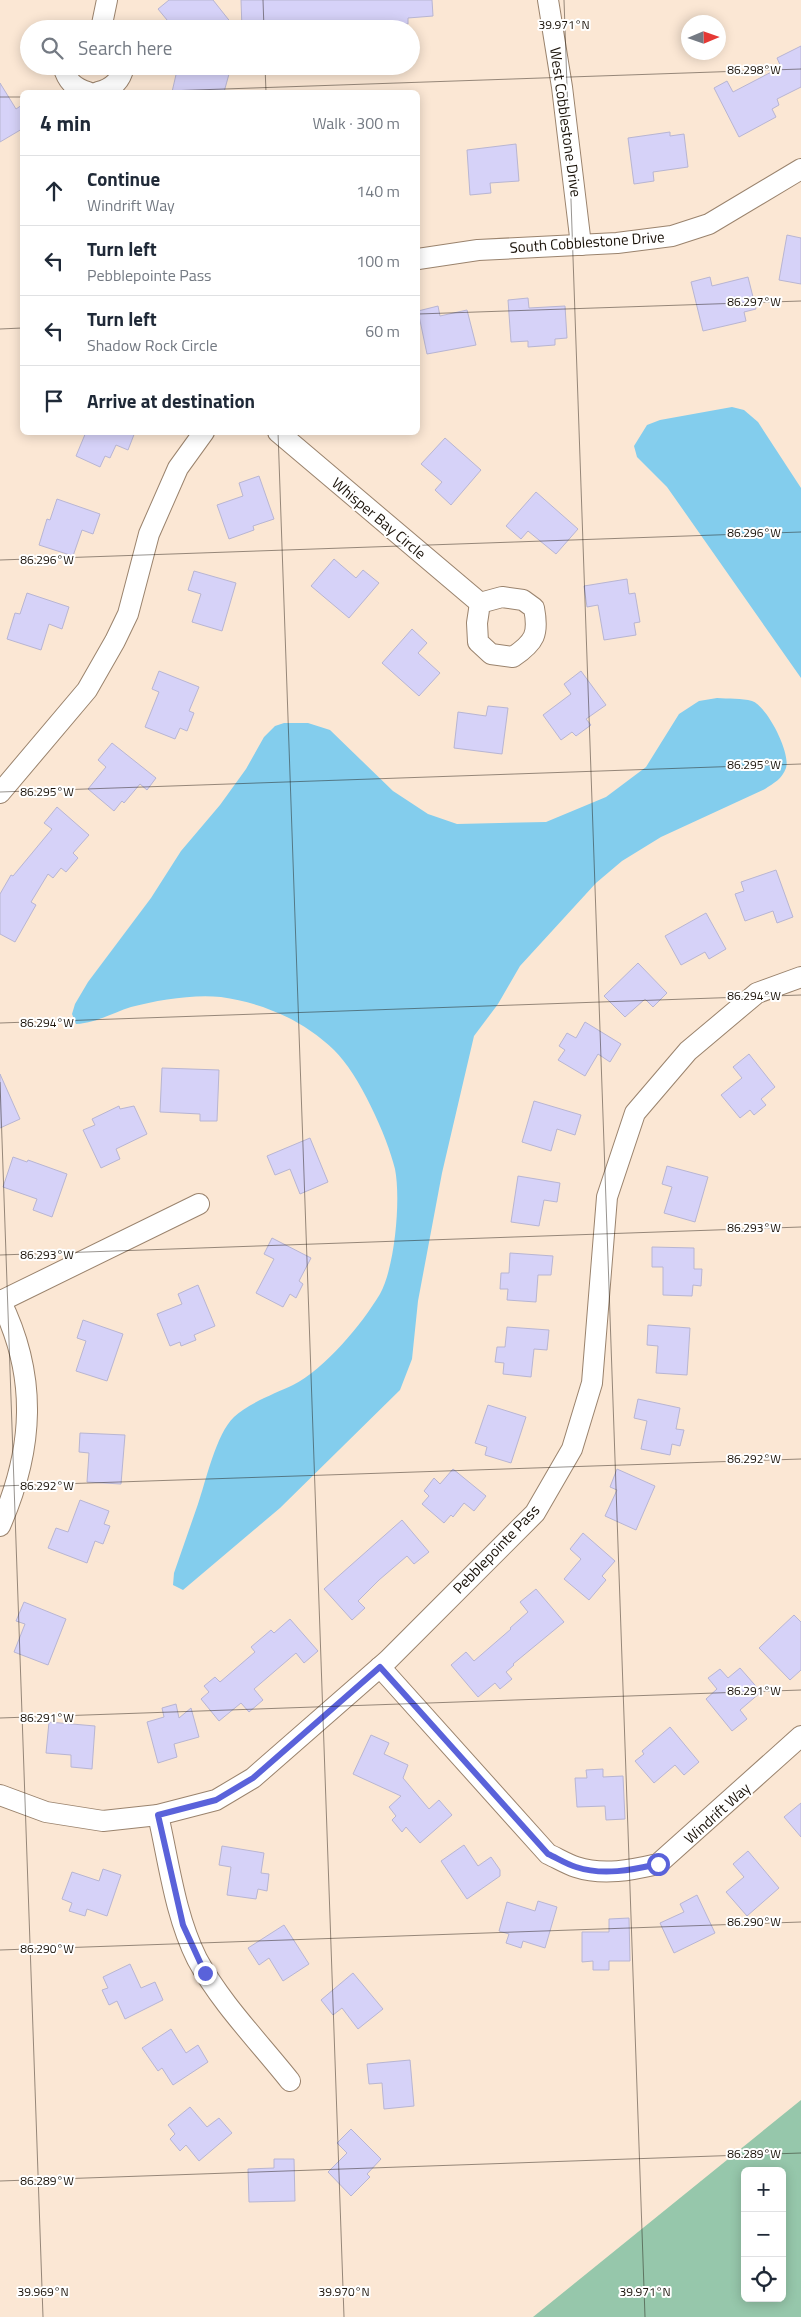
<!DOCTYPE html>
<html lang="en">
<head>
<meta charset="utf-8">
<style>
  body { margin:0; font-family:"Titillium Web",sans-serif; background:#f6f6f7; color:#1f2937 }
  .controls { position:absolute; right:15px; bottom:15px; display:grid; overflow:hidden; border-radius:8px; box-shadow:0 2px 12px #0003 }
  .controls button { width:45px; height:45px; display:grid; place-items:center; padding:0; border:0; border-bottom:1px solid #e0e1e3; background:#fff; color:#1f2937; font:25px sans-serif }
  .compass { position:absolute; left:681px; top:15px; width:45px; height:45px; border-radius:50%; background:#fff; box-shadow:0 2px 12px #0003; rotate:88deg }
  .stop { position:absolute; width:15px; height:15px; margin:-11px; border:4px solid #5a62da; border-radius:50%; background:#fff }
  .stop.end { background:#5a62da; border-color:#fff; box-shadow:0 1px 5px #0008 }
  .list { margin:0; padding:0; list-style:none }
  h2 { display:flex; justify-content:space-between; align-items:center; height:65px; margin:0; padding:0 20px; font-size:21px }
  h2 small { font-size:16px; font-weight:400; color:#747a83 }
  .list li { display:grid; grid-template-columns:32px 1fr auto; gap:15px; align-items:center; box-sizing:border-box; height:70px; padding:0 20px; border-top:1px solid #e0e1e3 }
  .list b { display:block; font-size:19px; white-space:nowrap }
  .list p { margin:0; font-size:16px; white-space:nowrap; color:#747a83 }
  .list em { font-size:16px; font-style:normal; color:#747a83 }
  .icon { flex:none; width:28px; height:28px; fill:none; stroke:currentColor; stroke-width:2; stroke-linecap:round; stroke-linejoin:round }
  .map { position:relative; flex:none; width:801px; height:2317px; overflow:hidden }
  .search { position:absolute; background:#fff; box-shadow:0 2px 12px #0003; left:20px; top:20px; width:400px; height:55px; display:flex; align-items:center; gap:12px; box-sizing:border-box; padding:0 18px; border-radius:28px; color:#747a83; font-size:19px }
  .panel { position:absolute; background:#fff; box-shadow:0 2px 12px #0003; left:20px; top:90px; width:400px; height:345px; border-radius:8px }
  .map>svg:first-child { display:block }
  .green { fill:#96c7ab; fill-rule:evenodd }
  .water { fill:#83cded }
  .building { fill:#d6d2f8; stroke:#b8b5d2 }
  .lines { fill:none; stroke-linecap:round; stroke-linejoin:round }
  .minor-casing { stroke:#9a836d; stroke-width:22 }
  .minor { stroke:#fff; stroke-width:20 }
  .route { stroke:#5a62da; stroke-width:6 }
  .ticks { fill:none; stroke:#1a1209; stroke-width:1; stroke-opacity:0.45 }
  .labels { text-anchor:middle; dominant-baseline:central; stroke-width:4; stroke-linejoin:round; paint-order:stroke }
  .street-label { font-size:15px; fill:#1a1209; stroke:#fff }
  .ticks-label { font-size:12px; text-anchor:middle; fill:#1a1209; stroke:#fff; stroke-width:4; stroke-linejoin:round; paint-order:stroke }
</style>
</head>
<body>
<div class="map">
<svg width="801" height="2317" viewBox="0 0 801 2317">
  <rect width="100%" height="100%" fill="#fbe7d4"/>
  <!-- green -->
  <path class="green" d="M801,2100V2317H533ZM745,2171H782V2298H745Z"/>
  <!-- water -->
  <g class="water">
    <polygon points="732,407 744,410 758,422 801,488 801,678 679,504 667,487 637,457 634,446 647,425 660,420"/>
    <path d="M717,698C728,699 742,698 752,701C767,706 791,753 786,768C782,779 774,783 765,789L661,837L622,861L596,883L520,966L498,1004L474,1036L442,1173L418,1301L412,1359L400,1390L280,1508L183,1590L173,1585L174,1573C182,1550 190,1527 198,1504C206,1481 216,1434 234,1417C247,1404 276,1393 293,1385C325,1369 362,1324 380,1294C395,1267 401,1199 395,1169C387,1136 359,1074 334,1050C303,1020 263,1003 221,997C193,994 158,1000 131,1007C112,1013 96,1023 76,1024L72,1014L75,1004L88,982L151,898L181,851L220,805L246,769L264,737L275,726L284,723H308L330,730L393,791L428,814L457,824L546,822L606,797L646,767L679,714L699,701Z"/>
  </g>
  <!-- building -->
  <g class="building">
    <polygon points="169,0 213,0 236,29 185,29 179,21 172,26 158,9"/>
    <polygon points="241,0 432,0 433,16 408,18 408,24 377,26 377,29 363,29 363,21 242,29"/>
    <polygon points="801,46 801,87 777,99 779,105 772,109 776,117 739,137 714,88 727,81 733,92 781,67 777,58"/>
    <polygon points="178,66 195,66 229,74 224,92 172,92"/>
    <polygon points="0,83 16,109 22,105 22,129 0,142"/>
    <polygon points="670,132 670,136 684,134 688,167 653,172 654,181 634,184 628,138"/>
    <polygon points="516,144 519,181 490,183 491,193 470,195 467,150"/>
    <polygon points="787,235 801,238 801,284 779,280"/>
    <polygon points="710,277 712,286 748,277 756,309 744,312 746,321 703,331 691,282"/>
    <polygon points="528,298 529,308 565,306 567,338 555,339 555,345 528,347 528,341 511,342 508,300"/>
    <polygon points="438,306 440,316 467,310 476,345 427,354 418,311"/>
    <polygon points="86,432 135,432 128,450 116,445 110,458 105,456 100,467 76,456"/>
    <polygon points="445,438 481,470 451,505 435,490 442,482 421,464"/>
    <polygon points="259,476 274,519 253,526 254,530 229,539 217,505 243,496 239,483"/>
    <polygon points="536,492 578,529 556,554 528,531 521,539 506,526"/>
    <polygon points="57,499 100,514 93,534 82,530 73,556 39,545 47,519 50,520"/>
    <polygon points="334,559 356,578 363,570 379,583 349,618 311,586"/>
    <polygon points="194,571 236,583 222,631 192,622 201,594 188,590"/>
    <polygon points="627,579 629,594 635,593 640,622 634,623 636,635 604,640 598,605 587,607 584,586"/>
    <polygon points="27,593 69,607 62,629 49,624 41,650 7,639 15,613 20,614"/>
    <polygon points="412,629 427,643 418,653 440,673 419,696 382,663"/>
    <polygon points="159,671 199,687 189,711 194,713 187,731 180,728 175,739 145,727 159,692 152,689"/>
    <polygon points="581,671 606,705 586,719 591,725 576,736 572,732 561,740 543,715 571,694 564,684"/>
    <polygon points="488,706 508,708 502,754 454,748 458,712 486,716"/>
    <polygon points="112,743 156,778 147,790 140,784 124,803 122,801 114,811 88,789 106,767 98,760"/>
    <polygon points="57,807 89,835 73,853 78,858 66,872 61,868 53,878 48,874 31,902 36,905 15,942 0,934 0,894 11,875 13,876 52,829 44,823"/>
    <polygon points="776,870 793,917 777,923 773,911 745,921 735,894 744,891 741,882"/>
    <polygon points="706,913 726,949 709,959 705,952 681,965 665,936"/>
    <polygon points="638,963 667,993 653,1007 645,999 625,1017 604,996"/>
    <polygon points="585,1022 621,1044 610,1062 598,1054 585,1076 558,1060 565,1050 559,1046 567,1033 576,1038"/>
    <polygon points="749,1054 775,1087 761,1099 766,1105 754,1115 750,1110 740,1118 721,1095 742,1078 733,1067"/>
    <polygon points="162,1068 219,1070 217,1121 200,1121 200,1114 160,1112"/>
    <polygon points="0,1074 20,1119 0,1128"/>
    <polygon points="534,1101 581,1115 575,1135 557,1129 551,1151 522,1142"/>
    <polygon points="119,1106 120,1109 134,1106 147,1134 116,1149 120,1159 101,1168 83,1130 95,1125 92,1119"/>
    <polygon points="310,1138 328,1182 300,1194 290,1169 275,1175 267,1156"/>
    <polygon points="13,1157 27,1162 28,1160 67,1174 52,1217 33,1210 37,1199 3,1187"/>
    <polygon points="667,1166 708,1177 695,1222 664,1213 672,1187 662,1184"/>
    <polygon points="518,1176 560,1183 557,1202 544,1200 539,1226 511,1222"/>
    <polygon points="272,1238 311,1258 299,1281 303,1284 296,1298 290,1294 283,1307 256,1293 274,1259 264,1254"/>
    <polygon points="652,1247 694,1248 694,1269 702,1269 701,1286 693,1285 692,1296 663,1295 663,1267 652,1267"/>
    <polygon points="510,1253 553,1256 551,1275 538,1275 536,1302 507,1300 508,1289 500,1289 501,1273 509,1273"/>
    <polygon points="198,1285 215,1326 194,1335 196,1340 181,1346 180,1342 170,1346 157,1314 182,1304 178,1294"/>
    <polygon points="83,1320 123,1334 107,1381 76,1371 86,1341 77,1338"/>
    <polygon points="648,1325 690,1328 687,1375 656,1373 658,1346 647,1345"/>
    <polygon points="507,1327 549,1330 547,1350 534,1349 531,1377 503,1374 504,1363 495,1362 497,1347 505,1347"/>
    <polygon points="638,1399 680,1408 676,1429 684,1430 680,1446 672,1444 670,1455 641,1449 647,1421 634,1418"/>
    <polygon points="488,1405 526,1417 511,1463 485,1455 487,1447 475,1443"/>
    <polygon points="80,1433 125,1435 121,1484 87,1482 89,1453 79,1452"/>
    <polygon points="453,1469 486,1496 474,1511 464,1503 453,1517 451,1515 444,1523 422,1504 429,1496 424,1491 434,1478 440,1484"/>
    <polygon points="617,1469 655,1486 636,1530 605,1516 617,1490 610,1487"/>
    <polygon points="80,1500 109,1511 104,1524 110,1526 103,1544 95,1541 87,1563 48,1548 56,1528 68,1532"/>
    <polygon points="402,1520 429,1552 414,1564 407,1556 379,1580 358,1601 365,1608 352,1620 324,1589"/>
    <polygon points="583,1533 615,1561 602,1576 606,1580 589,1600 564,1579 581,1559 570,1549"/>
    <polygon points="536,1589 564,1622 513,1664 514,1665 506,1672 512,1679 500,1689 495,1683 478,1697 451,1665 466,1652 474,1661 511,1629 510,1628 528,1612 520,1602"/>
    <polygon points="24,1602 66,1619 48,1665 14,1652 25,1624 16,1621"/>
    <polygon points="794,1615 801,1622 801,1670 790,1680 759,1648"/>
    <polygon points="290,1619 318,1651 304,1663 296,1653 254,1689 263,1700 249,1712 241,1703 219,1721 201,1699 209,1692 204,1686 215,1677 220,1682 255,1652 251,1647 271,1630 274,1633"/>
    <polygon points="740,1668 761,1692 740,1710 747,1719 732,1731 706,1699 717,1689 708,1678 720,1669 728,1678"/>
    <polygon points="176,1704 179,1718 191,1708 199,1737 174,1744 177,1757 158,1763 147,1722 164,1717 162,1708"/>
    <polygon points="49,1722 95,1726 92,1769 71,1767 71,1755 46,1753"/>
    <polygon points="670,1727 699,1762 684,1775 675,1765 654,1783 635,1761 644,1754 642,1751"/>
    <polygon points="371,1735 389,1743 384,1754 408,1765 403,1778 429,1809 439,1800 452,1815 420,1843 406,1827 402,1832 392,1820 396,1816 389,1807 401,1796 353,1774"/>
    <polygon points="603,1769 603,1777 623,1776 625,1819 606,1820 605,1806 577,1807 575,1778 587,1778 586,1770"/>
    <polygon points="801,1803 801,1837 784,1817"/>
    <polygon points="464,1845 478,1866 491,1857 500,1870 500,1876 467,1899 441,1861"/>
    <polygon points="222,1846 264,1853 261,1873 269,1874 267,1891 258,1889 256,1899 227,1895 231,1867 219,1865"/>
    <polygon points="748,1851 779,1888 747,1916 726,1892 744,1877 733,1864"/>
    <polygon points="103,1869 121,1875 107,1916 87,1909 85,1916 69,1911 72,1903 62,1899 72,1872 99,1881"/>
    <polygon points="697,1895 715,1933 674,1953 660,1923 684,1912 680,1904"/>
    <polygon points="538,1901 557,1907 545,1948 523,1941 521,1948 506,1943 509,1934 499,1931 507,1902 535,1911"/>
    <polygon points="629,1918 630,1961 609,1961 609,1970 593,1970 593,1961 582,1962 582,1932 609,1932 609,1919"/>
    <polygon points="284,1925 309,1964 283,1981 269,1958 259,1965 248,1948"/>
    <polygon points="130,1964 141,1988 155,1982 163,2000 125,2019 117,2001 109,2005 102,1990 108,1988 103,1977"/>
    <polygon points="353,1973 383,2009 358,2029 342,2008 333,2015 321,2000"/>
    <polygon points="171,2029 186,2053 198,2045 208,2062 173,2085 162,2068 158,2071 142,2048"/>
    <polygon points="410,2060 414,2106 384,2109 382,2083 369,2084 367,2064"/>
    <polygon points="190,2107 207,2127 219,2118 232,2133 199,2161 186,2145 180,2151 170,2139 175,2134 168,2125"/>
    <polygon points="351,2129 381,2159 367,2174 370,2177 351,2196 328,2172 347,2153 337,2143"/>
    <polygon points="274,2159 294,2159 295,2201 249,2202 248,2169 274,2168"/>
  </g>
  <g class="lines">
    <!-- minor casing -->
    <g class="minor-casing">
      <g id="minor">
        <polyline points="548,0 562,87 581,245"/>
        <polyline points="101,29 107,0"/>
        <path d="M63,66C67,81 74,88 88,92"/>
        <path d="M98,92C112,89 121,81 124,66"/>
        <polyline points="418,259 478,250 617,243 672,236 709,224 801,169"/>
        <polyline points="278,432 480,603"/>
        <path d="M502,597L523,600L534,608C539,634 535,642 513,657L491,654L478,642L477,623L480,603Z"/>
        <polyline points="0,793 87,690 115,641 128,614 149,534 178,468 204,432"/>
        <path d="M0,1300C38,1376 34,1449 0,1526"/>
        <polyline points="1,1301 199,1204"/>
        <path d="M380,1667L548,1854C557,1858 567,1864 576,1867C603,1876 632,1870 658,1864L801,1736"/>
        <polyline points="0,1795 46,1812 103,1821 158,1815 216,1800 253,1778 388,1660 535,1513 572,1449 592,1383 607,1197 635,1113 688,1051 757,993 801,977"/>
        <path d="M158,1815C169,1863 175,1915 197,1959C220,2002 259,2042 290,2081"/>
      </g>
    </g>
    <!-- minor -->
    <use href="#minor" class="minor"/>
  </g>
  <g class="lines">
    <!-- route -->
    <path class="route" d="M205,1973L183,1925L158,1815L216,1800L253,1778L380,1667L548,1854C557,1858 566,1864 576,1867C603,1876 632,1870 658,1864"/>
  </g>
  <!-- ticks -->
  <path class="ticks" d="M263,0L264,29M564,0L645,2317M265,66L266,92M138,92L801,69M0,97H22M418,314L801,301M0,329L22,328M278,432L344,2317M0,560L801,532M0,792L801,764M0,1023L801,995M0,1082L43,2317M0,1255L801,1227M0,1486L801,1459M0,1718L801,1690M0,1950L801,1922M0,2181L801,2153"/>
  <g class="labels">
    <!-- street labels -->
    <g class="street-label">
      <text transform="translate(566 122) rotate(82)">West Cobblestone Drive</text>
      <text transform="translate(587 242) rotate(-4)">South Cobblestone Drive</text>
      <text transform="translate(379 518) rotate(40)">Whisper Bay Circle</text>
      <text transform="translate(496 1549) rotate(-46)">Pebblepointe Pass</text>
      <text transform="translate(717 1813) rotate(-42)">Windrift Way</text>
    </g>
  </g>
  <g class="ticks-label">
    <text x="564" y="29">39.971°N</text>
    <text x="754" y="74">86.298°W</text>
    <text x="754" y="306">86.297°W</text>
    <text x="754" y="537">86.296°W</text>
    <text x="47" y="564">86.296°W</text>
    <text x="754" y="769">86.295°W</text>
    <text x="47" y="796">86.295°W</text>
    <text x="754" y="1000">86.294°W</text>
    <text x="47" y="1027">86.294°W</text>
    <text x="754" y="1232">86.293°W</text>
    <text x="47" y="1259">86.293°W</text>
    <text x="754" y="1463">86.292°W</text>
    <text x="47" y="1490">86.292°W</text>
    <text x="754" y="1695">86.291°W</text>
    <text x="47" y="1722">86.291°W</text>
    <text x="754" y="1926">86.290°W</text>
    <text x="47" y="1953">86.290°W</text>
    <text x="754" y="2158">86.289°W</text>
    <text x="47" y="2185">86.289°W</text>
    <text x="43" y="2296">39.969°N</text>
    <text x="344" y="2296">39.970°N</text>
    <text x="645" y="2296">39.971°N</text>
  </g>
</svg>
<div class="controls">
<button>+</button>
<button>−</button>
<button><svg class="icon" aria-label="locate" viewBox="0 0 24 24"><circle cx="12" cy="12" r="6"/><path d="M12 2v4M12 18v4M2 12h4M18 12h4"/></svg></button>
</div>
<svg class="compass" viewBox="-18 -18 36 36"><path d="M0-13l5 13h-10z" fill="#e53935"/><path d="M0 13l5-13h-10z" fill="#747a83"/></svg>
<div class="stop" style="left:658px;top:1864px"></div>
<div class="stop end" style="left:205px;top:1973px"></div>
<div class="search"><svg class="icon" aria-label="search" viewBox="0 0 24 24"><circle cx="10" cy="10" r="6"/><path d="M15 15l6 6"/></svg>Search here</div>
<section class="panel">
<h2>4 min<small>Walk · 300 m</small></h2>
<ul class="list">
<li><svg class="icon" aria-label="ahead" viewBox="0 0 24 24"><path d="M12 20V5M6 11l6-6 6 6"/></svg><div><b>Continue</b><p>Windrift Way</p></div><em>140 m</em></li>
<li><svg class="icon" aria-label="left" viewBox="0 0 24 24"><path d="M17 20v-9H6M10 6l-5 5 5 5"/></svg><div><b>Turn left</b><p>Pebblepointe Pass</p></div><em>100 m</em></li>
<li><svg class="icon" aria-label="left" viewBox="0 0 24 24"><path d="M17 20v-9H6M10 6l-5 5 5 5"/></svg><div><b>Turn left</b><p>Shadow Rock Circle</p></div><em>60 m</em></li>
<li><svg class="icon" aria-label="arrive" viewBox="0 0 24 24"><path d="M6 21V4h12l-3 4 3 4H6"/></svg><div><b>Arrive at destination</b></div></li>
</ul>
</section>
</div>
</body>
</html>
